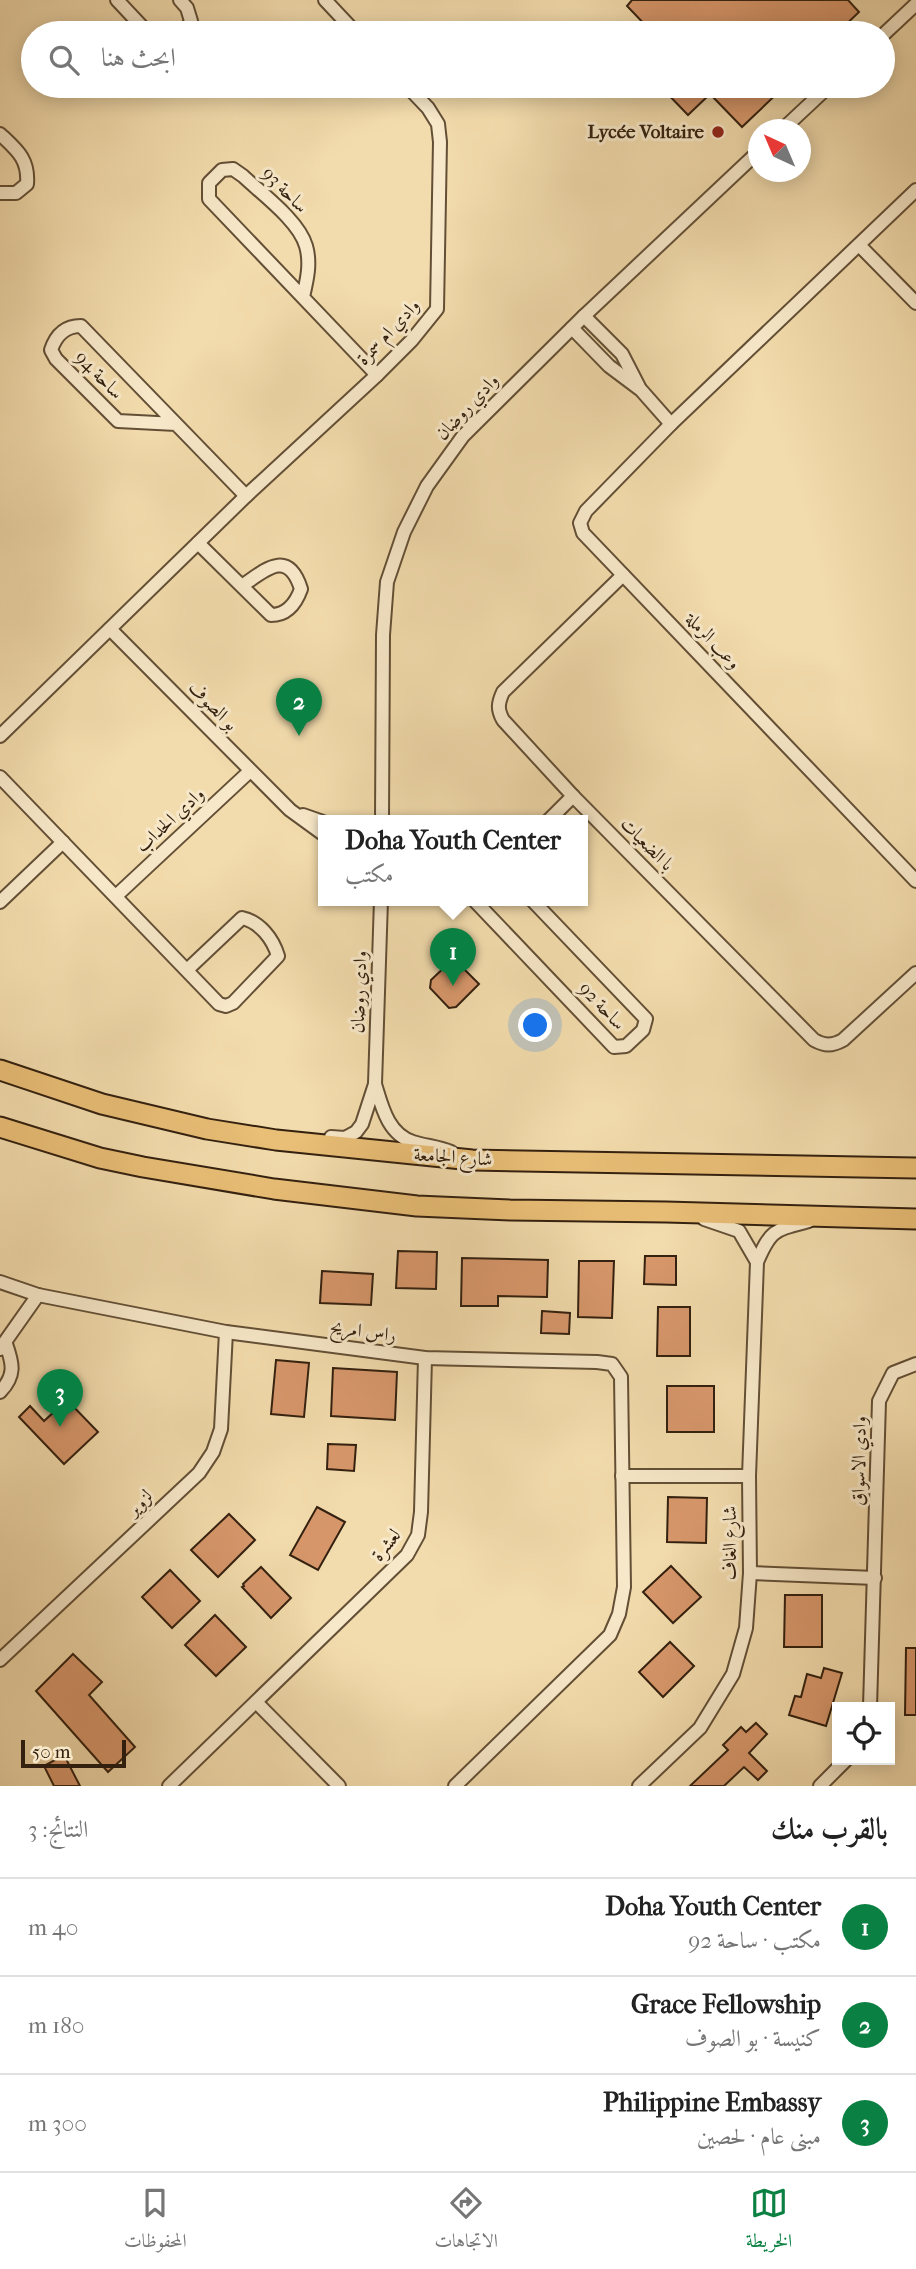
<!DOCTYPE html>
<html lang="ar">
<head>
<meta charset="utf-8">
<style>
  body { margin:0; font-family:"IM FELL French Canon",Amiri,serif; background:#f2f2f2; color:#222; direction:rtl }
  .controls { position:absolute; right:21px; bottom:21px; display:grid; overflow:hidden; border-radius:0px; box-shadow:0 4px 18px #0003 }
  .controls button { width:63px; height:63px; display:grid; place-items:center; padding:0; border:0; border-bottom:2px solid #e0e0e0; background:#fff; color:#222; font:35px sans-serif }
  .compass { position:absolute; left:748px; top:119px; width:63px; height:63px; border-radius:50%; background:#fff; box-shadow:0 4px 18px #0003; rotate:316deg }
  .scale { position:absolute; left:21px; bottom:18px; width:105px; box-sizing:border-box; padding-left:7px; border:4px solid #33200f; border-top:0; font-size:19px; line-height:24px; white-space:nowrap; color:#33200f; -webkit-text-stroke:5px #f7e8c9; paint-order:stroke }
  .you { position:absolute; left:536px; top:1026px; width:24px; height:24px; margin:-18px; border:5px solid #fff; border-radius:50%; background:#1a73e8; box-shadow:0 0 0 10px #1a73e833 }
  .badge { display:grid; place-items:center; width:46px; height:46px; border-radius:50%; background:#0b8043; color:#fff; font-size:23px; font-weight:700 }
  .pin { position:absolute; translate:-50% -58px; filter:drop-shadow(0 2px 4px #0008) }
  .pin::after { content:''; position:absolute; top:37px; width:24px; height:21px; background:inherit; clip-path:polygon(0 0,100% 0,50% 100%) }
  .popup { position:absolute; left:318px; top:815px; width:270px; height:91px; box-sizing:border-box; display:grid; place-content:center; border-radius:0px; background:#fff; filter:drop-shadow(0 2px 5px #0005); font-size:23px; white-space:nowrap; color:#767676 }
  .popup b { font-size:26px; color:#222 }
  .popup::after { content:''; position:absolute; left:50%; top:100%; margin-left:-14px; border:14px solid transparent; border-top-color:#fff }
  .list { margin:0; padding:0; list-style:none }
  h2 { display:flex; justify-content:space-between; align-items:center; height:91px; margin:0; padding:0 28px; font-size:30px }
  h2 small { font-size:23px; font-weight:400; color:#767676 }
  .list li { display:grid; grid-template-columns:46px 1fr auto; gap:21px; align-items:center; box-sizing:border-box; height:98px; padding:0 28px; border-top:2px solid #e0e0e0 }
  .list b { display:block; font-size:26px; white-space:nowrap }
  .list p { margin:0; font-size:23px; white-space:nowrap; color:#767676 }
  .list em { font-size:23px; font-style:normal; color:#767676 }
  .icon { flex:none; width:38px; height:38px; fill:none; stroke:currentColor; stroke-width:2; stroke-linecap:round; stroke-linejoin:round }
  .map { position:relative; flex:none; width:916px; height:1786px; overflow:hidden; direction:ltr }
  .search { position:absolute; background:#fff; box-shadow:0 4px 18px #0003; left:21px; right:21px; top:21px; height:77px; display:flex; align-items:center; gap:18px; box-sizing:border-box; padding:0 24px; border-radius:38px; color:#767676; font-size:26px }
  .sheet { height:385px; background:#fff }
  nav { display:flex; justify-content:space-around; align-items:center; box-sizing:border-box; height:98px; border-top:2px solid #e0e0e0; background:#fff; font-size:19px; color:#767676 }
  nav a { display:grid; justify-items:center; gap:4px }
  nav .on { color:#0b8043 }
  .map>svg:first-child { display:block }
  .building { fill:#d7976b; stroke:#33200f; stroke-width:2 }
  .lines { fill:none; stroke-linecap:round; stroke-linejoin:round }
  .minor-casing { stroke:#634f36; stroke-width:16 }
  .primary-casing { stroke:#33200f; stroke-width:23 }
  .minor { stroke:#f7e8c9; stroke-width:12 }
  .primary { stroke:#e9be76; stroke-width:19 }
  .poi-dot { fill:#8f2418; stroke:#f7e8c9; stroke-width:2.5 }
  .labels { text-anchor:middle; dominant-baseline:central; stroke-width:6; stroke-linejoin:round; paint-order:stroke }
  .poi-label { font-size:19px; font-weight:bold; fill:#33200f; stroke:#f7e8c9; text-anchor:end }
  .street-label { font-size:19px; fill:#33200f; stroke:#f7e8c9 }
</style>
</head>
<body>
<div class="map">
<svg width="916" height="1786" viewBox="0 0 916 1786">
  <rect width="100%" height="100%" fill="#f2dbac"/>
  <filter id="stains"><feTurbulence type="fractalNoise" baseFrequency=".00286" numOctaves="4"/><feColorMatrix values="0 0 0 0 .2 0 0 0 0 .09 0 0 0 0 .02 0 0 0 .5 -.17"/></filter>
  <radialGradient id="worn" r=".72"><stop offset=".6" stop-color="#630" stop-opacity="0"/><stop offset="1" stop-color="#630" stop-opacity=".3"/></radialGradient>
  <!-- building -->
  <g class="building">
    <polygon points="632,0 848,0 859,12 837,33 667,33 658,24 651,31 627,6"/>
    <polygon points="660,86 785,86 742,127 710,94 688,115"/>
    <polygon points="450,962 457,962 479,984 456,1007 449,1008 430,988 431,980"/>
    <polygon points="398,1251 437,1252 436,1289 396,1288"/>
    <polygon points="645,1256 676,1256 676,1285 644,1284"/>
    <polygon points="462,1258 548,1260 547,1297 498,1296 498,1306 461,1306"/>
    <polygon points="579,1261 614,1261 612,1318 578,1317"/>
    <polygon points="322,1271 373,1274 371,1305 320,1303"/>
    <polygon points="658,1307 690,1307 690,1356 657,1356"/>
    <polygon points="542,1311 570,1313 569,1334 541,1333"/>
    <polygon points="276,1360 309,1363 304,1417 271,1414"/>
    <polygon points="333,1368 397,1372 395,1420 331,1416"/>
    <rect x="667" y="1386" width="47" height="46"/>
    <polygon points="67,1400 98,1432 64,1464 19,1417 30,1406 44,1421"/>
    <polygon points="328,1444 356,1445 354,1471 327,1469"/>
    <polygon points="668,1497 707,1498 706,1543 667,1542"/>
    <polygon points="317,1507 345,1522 318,1570 290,1555"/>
    <polygon points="229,1514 255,1540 218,1577 191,1550"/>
    <polygon points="671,1566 701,1597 673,1623 643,1592"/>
    <polygon points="261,1567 291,1598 271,1618 242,1587 244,1586 243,1584"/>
    <polygon points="170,1570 200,1601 172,1628 142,1597"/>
    <polygon points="785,1595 822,1595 822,1647 784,1647"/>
    <polygon points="215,1615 246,1647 216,1676 185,1645"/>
    <polygon points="670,1642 694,1666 663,1697 639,1672"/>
    <polygon points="906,1648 916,1648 916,1715 905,1715"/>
    <polygon points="73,1654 102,1682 89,1695 135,1747 108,1772 36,1691"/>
    <polygon points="824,1668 842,1673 826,1726 789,1715 795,1696 801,1697 807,1674 821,1678"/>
    <polygon points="756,1723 767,1734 749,1753 767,1771 758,1780 744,1767 724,1786 690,1786 728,1750 723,1745 741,1727 746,1732"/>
    <polygon points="64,1755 80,1786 54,1786 44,1766"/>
  </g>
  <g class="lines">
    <!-- minor casing -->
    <g class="minor-casing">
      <g id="minor">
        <polyline points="117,0 148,33"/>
        <polyline points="180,0 187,8 191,21 184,33"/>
        <polyline points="325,0 356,33"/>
        <polyline points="883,35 916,4"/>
        <polyline points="782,130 829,86"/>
        <path d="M0,134C17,150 29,159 27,184L16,193H0"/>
        <polyline points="916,190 671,424 586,511 580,523 583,533 916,881"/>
        <polyline points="859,245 916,303"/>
        <path d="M303,297C307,280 311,263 306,246C299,221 262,194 243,176L233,169L222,170L209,183V199L377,375"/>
        <polyline points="584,316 622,354 639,387"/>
        <polyline points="572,328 609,366 641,390 671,424"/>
        <path d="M176,424L118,421L56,359L51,350C56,335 65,326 81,326L246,496"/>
        <path d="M198,543L271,615C287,615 296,603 301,589C288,548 265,570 242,586"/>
        <path d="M623,575L503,692C498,703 497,709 503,720L573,796L814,1040C825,1046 832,1046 843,1040L916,973"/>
        <polyline points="110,629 290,810 323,834"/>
        <polyline points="0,736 246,496 377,375 412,340 437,309 440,142 438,124 428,108 407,86"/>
        <path d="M0,777C73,852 146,928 219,1004L226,1006L233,1003L278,956C273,939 260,922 242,918L187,970"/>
        <polyline points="303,815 323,822"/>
        <polyline points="382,820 383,635 387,582 404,532 427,486 463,436 584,316 758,152"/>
        <polyline points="549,820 573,796"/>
        <polyline points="116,896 250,771"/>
        <polyline points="474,900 614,1047 626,1046 643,1030 646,1019 532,900"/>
        <polyline points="0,902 63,842"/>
        <path d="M375,1084C382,1107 388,1134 413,1142C426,1146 439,1147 451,1152"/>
        <polyline points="331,1137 345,1138 356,1132 362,1124 375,1084 381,900"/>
        <polyline points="704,1219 739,1231 757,1262"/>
        <polyline points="0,1282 38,1295 226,1332 425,1358 597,1362 612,1364 621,1377 624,1587 619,1614 610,1635 455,1786"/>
        <polyline points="0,1349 38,1295"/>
        <path d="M0,1392C16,1375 13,1364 6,1344"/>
        <polyline points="622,1476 749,1476"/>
        <polyline points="750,1573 875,1578"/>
        <polyline points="0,1660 199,1473 213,1452 221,1429 226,1332"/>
        <polyline points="256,1702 339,1786"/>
        <polyline points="870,1707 879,1401 893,1373 916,1364"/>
        <polyline points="169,1786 407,1555 418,1535 421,1512 425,1358"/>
        <path d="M639,1786L700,1728L733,1674L746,1628L750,1573L749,1476L757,1262C771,1229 775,1230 809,1221"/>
        <polyline points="820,1786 846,1760"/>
      </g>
    </g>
    <!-- primary casing -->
    <g class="primary-casing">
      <g id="primary">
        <polyline points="0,1070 102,1104 207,1129 276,1140 472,1160 916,1168"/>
        <polyline points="0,1127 100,1158 143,1167 274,1189 417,1206 510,1210 666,1212 916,1219"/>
      </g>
    </g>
    <!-- minor -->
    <use href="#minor" class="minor"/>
    <!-- primary -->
    <use href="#primary" class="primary"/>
  </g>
  <!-- markers -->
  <circle class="poi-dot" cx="718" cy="132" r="7"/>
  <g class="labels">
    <!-- poi labels -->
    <g class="poi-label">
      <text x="704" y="132">Lycée Voltaire</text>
    </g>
    <!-- street labels -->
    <g class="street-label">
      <text transform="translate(285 190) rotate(45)">ساحة 93</text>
      <text transform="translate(388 332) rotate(-47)">وادي ام سمرة</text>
      <text transform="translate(99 375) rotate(45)">ساحة 94</text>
      <text transform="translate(467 407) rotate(-47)">وادي روضان</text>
      <text transform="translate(713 641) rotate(46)">وعب الرملة</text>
      <text transform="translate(213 706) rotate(45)">بو الصوف</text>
      <text transform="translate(170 820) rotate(-43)">وادي الحداب</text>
      <text transform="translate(647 844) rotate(45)">با الضعيات</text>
      <text transform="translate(359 992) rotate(-88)">وادي روضان</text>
      <text transform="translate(602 1006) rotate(46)">ساحة 92</text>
      <text transform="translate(453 1157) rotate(4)">شارع الجامعة</text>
      <text transform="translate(363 1331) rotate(8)">راس امريح</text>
      <text transform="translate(859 1461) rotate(-89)">وادي الاسواق</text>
      <text transform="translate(140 1503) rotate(-43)">لزوير</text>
      <text transform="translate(730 1543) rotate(-90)">شارع الغاف</text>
      <text transform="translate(386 1545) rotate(-51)">لعشرة</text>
    </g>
  </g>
  <rect width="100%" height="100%" filter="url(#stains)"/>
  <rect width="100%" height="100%" fill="url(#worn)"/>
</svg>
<div class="controls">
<button><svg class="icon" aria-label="locate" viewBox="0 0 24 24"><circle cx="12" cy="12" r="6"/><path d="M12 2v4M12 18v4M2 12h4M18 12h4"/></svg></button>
</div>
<svg class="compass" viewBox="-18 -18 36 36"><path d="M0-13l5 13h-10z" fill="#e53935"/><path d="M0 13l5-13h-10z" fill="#767676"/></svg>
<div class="scale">50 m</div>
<div class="you"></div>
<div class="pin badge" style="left:453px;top:986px">1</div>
<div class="popup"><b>Doha Youth Center</b>مكتب</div>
<div class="pin badge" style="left:299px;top:736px">2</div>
<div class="pin badge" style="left:60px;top:1427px">3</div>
<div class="search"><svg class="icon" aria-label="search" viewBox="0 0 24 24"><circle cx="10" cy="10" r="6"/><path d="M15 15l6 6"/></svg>ابحث هنا</div>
</div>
<section class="sheet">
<h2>بالقرب منك<small>النتائج: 3</small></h2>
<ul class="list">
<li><span class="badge">1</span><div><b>Doha Youth Center</b><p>مكتب · ساحة 92</p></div><em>40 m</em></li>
<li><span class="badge">2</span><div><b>Grace Fellowship</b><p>كنيسة · بو الصوف</p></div><em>180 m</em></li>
<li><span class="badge">3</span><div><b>Philippine Embassy</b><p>مبنى عام · لحصين</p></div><em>300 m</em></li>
</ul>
</section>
<nav>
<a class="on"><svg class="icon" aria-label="map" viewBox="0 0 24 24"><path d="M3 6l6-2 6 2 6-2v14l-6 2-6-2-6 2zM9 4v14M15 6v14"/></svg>الخريطة</a>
<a><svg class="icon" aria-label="directions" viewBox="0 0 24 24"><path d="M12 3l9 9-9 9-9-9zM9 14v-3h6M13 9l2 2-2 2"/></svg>الاتجاهات</a>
<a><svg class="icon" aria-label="saved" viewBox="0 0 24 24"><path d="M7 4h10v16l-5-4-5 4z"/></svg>المحفوظات</a>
</nav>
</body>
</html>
